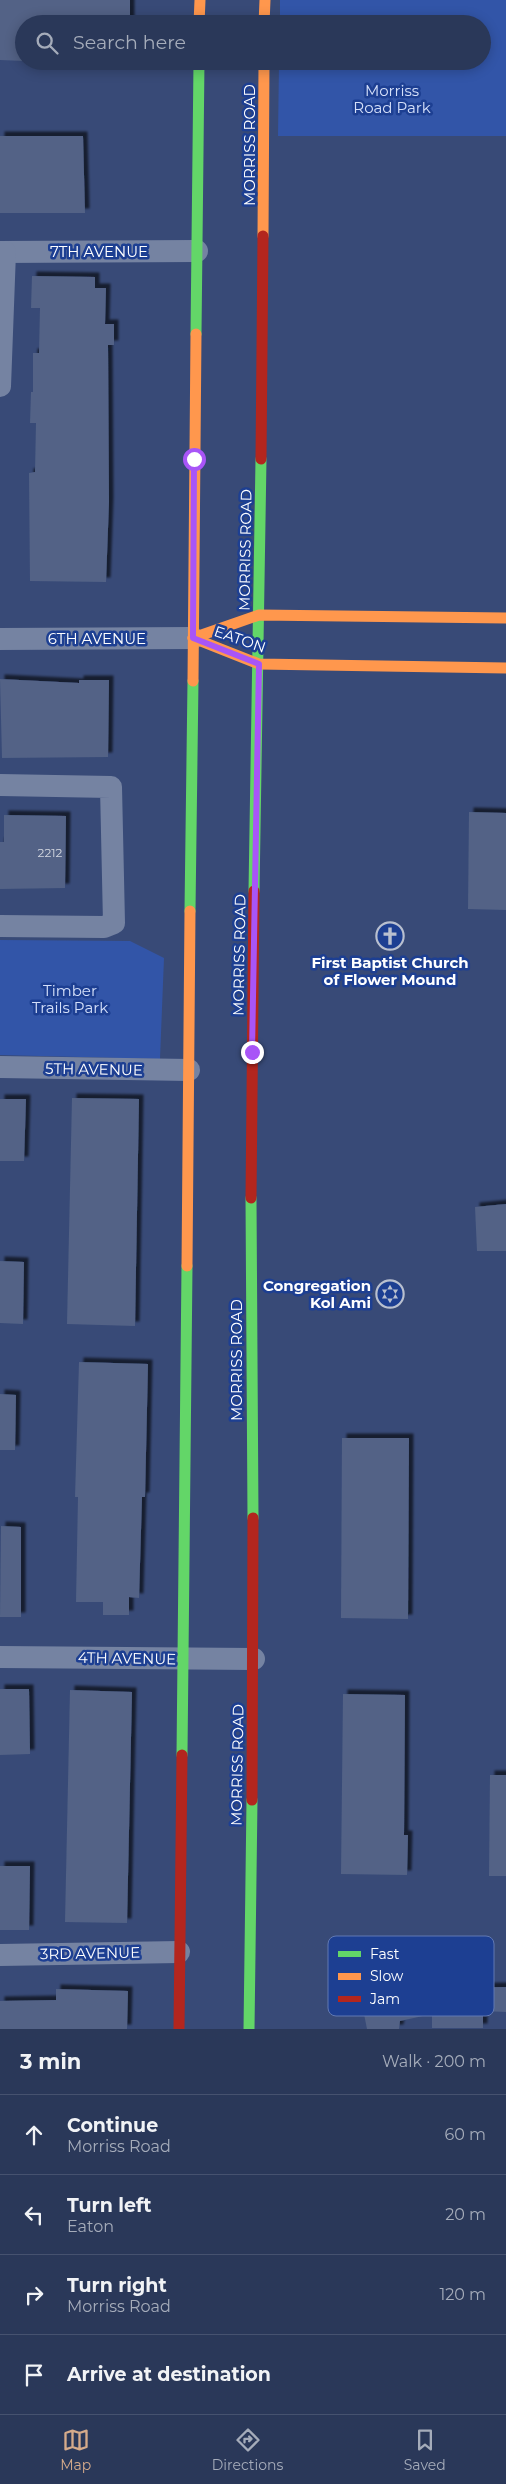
<!DOCTYPE html>
<html lang="en">
<head>
<meta charset="utf-8">
<style>
  body { margin:0; font-family:Montserrat,sans-serif; background:#323f5f; color:#f1f3f6 }
  .stop { position:absolute; width:15px; height:15px; margin:-11px; border:4px solid #a855f7; border-radius:50%; background:#fff }
  .stop.end { background:#a855f7; border-color:#fff; box-shadow:0 1px 5px #0008 }
  .list { margin:0; padding:0; list-style:none }
  h2 { display:flex; justify-content:space-between; align-items:center; height:65px; margin:0; padding:0 20px; font-size:21px }
  h2 small { font-size:16px; font-weight:400; color:#a5acba }
  .list li { display:grid; grid-template-columns:32px 1fr auto; gap:15px; align-items:center; box-sizing:border-box; height:80px; padding:0 20px; border-top:1px solid #46526f }
  .list b { display:block; font-size:19px; white-space:nowrap }
  .list p { margin:0; font-size:16px; white-space:nowrap; color:#a5acba }
  .list em { font-size:16px; font-style:normal; color:#a5acba }
  .icon { flex:none; width:28px; height:28px; fill:none; stroke:currentColor; stroke-width:2; stroke-linecap:round; stroke-linejoin:round }
  .map { position:relative; flex:none; width:506px; height:2029px; overflow:hidden }
  .search { position:absolute; background:#2a3859; box-shadow:0 2px 12px #0003; left:15px; right:15px; top:15px; height:55px; display:flex; align-items:center; gap:12px; box-sizing:border-box; padding:0 18px; border-radius:28px; color:#a5acba; font-size:19px }
  .sheet { height:385px; background:#2a3859 }
  nav { display:flex; justify-content:space-around; align-items:center; box-sizing:border-box; height:70px; border-top:1px solid #46526f; background:#2a3859; font-size:14px; color:#a5acba }
  nav a { display:grid; justify-items:center; gap:2px }
  nav .on { color:#d6ab8b }
  .map>svg:first-child { display:block }
  .green { fill:#3255a8 }
  .building { fill:#526286; filter:url(#shadow) }
  .lines { fill:none; stroke-linecap:round; stroke-linejoin:round }
  .street { stroke:#7583a2; stroke-width:22 }
  .fast { stroke:#63d668; stroke-width:11 }
  .slow { stroke:#ff974d; stroke-width:11 }
  .jam { stroke:#b3261e; stroke-width:11 }
  .route { stroke:#a855f7; stroke-width:6 }
  .labels { text-anchor:middle; dominant-baseline:central; stroke-width:5; stroke-linejoin:round; paint-order:stroke }
  .number-label { font-size:12px; fill:#d4d8e1 }
  .park-label { font-size:15px; fill:#d5e0fa; stroke:#1d3f92 }
  .street-label { font-size:15px; fill:#fff; stroke:#1d3f92 }
  .poi-label { font-size:15px; font-weight:bold; fill:#fff; stroke:#1d3f92 }
  .key { fill:#1d3f92; stroke:#6179b3; stroke-width:1 }
  .key-label { font-size:14px; fill:#fff }
</style>
</head>
<body>
<div class="map">
<svg width="506" height="2029" viewBox="0 0 506 2029">
  <defs>
    <filter id="shadow"><feDropShadow dx="4.5" dy="-4.5" stdDeviation="1" flood-color="#0009"/></filter>
  </defs>
  <rect width="100%" height="100%" fill="#384a77"/>
  <!-- green -->
  <g class="green">
    <polygon points="280,0 506,0 506,136 278,136 279,61 482,61 482,24 280,24"/>
    <polygon points="0,940 130,941 164,958 160,1059 0,1055"/>
  </g>
  <!-- building -->
  <g class="building">
    <polygon points="0,0 130,0 130,24 24,24 24,61 0,60"/>
    <polygon points="0,136 83,136 85,213 0,213"/>
    <polygon points="32,276 95,277 95,288 106,288 105,324 114,324 114,345 108,345 109,502 106,582 30,581 29,473 35,472 36,423 30,423 31,392 33,392 33,353 39,353 40,308 31,308"/>
    <polygon points="0,679 79,683 79,680 109,680 108,757 2,758"/>
    <polygon points="469,812 506,813 506,910 468,909"/>
    <polygon points="4,815 66,816 65,888 0,889 0,842 4,842"/>
    <polygon points="72,1098 139,1099 135,1326 67,1324"/>
    <polygon points="0,1099 26,1099 24,1161 0,1161"/>
    <polygon points="506,1204 506,1251 477,1251 475,1207"/>
    <polygon points="0,1261 24,1262 23,1324 0,1323"/>
    <polygon points="79,1362 148,1364 145,1497 142,1497 139,1598 129,1597 129,1615 103,1615 103,1602 76,1602 78,1497 75,1497"/>
    <polygon points="0,1394 16,1395 15,1450 0,1450"/>
    <polygon points="342,1438 409,1438 408,1619 341,1618"/>
    <polygon points="1,1526 21,1527 21,1617 0,1617"/>
    <polygon points="0,1689 29,1689 30,1754 0,1755"/>
    <polygon points="70,1690 132,1692 127,1923 65,1922"/>
    <polygon points="343,1694 405,1695 404,1835 408,1835 407,1875 341,1874"/>
    <polygon points="490,1775 506,1775 506,1876 489,1876"/>
    <polygon points="0,1866 30,1866 29,1930 0,1930"/>
    <polygon points="408,1974 411,1988 506,1987 506,2012 483,2011 483,2028 432,2028 432,2014 400,2021 399,2029 367,2029 358,1984"/>
    <polygon points="56,1989 128,1991 127,2029 0,2029 0,2001 56,2000"/>
  </g>
  <g class="lines">
    <!-- street -->
    <g class="street">
      <polyline points="0,252 197,251"/>
      <polyline points="0,386 5,252"/>
      <polyline points="0,639 193,638"/>
      <polyline points="0,785 111,787 114,923 104,927 0,926"/>
      <polyline points="0,1067 189,1070"/>
      <polyline points="0,1657 254,1659"/>
      <polyline points="0,1955 179,1952"/>
    </g>
    <!-- fast -->
    <g class="fast">
      <polyline points="196,334 199,61"/>
      <polyline points="254,891 261,459"/>
      <polyline points="190,911 193,681"/>
      <polyline points="251,1198 253,1518"/>
      <polyline points="182,1755 187,1266"/>
      <polyline points="249,2029 252,1800"/>
    </g>
    <!-- slow -->
    <g class="slow">
      <polyline points="199,24 200,0"/>
      <polyline points="264,24 265,0"/>
      <polyline points="263,236 264,61"/>
      <polyline points="193,638 259,664 506,668"/>
      <polyline points="193,638 259,615 506,618"/>
      <polyline points="193,681 196,334"/>
      <polyline points="187,1266 190,911"/>
    </g>
    <!-- jam -->
    <g class="jam">
      <polyline points="261,459 263,236"/>
      <polyline points="251,1198 254,891"/>
      <polyline points="252,1800 253,1518"/>
      <polyline points="179,2029 182,1755"/>
    </g>
  </g>
  <g class="lines">
    <!-- route -->
    <polyline class="route" points="194,459 193,638 259,664 252,1052"/>
  </g>
  <!-- icons -->
  <defs>
    <g id="church-ring" transform="scale(1.4375)"><circle r="9.5" fill="#1d3f92" stroke="#b9c0cf" stroke-width="1.5"/><path d="M-1.2-6h2.4v3.5h3.3v2.4h-3.3V6h-2.4V-.1h-3.3v-2.4h3.3Z" fill="#b9c0cf"/></g>
    <g id="synagogue-ring" transform="scale(1.4375)"><circle r="9.5" fill="#1d3f92" stroke="#b9c0cf" stroke-width="1.5"/><path d="M0-6.5L5.6 3.2H-5.6ZM0 6.5L5.6-3.2H-5.6Z" fill="#b9c0cf"/></g>
  </defs>
  <g fill-rule="evenodd">
    <use href="#church-ring" x="390" y="936"/>
    <use href="#synagogue-ring" x="390" y="1294"/>
  </g>
  <g class="labels">
    <!-- number labels -->
    <g class="number-label">
      <text x="50" y="852">2212</text>
    </g>
    <!-- park labels -->
    <g class="park-label">
      <text x="392" y="90">Morriss<tspan x="392" dy="17">Road Park</tspan></text>
      <text x="70" y="990">Timber<tspan x="70" dy="17">Trails Park</tspan></text>
    </g>
    <!-- street labels -->
    <g class="street-label">
      <text transform="translate(249 145) rotate(-90)">MORRISS ROAD</text>
      <text x="99" y="251">7TH AVENUE</text>
      <text transform="translate(245 550) rotate(-89)">MORRISS ROAD</text>
      <text x="97" y="638">6TH AVENUE</text>
      <text transform="translate(240 639) rotate(19)">EATON</text>
      <text transform="translate(239 955) rotate(-89)">MORRISS ROAD</text>
      <text transform="translate(94 1069) rotate(1)">5TH AVENUE</text>
      <text transform="translate(236 1360) rotate(-90)">MORRISS ROAD</text>
      <text transform="translate(127 1658) rotate(1)">4TH AVENUE</text>
      <text transform="translate(237 1765) rotate(-89)">MORRISS ROAD</text>
      <text transform="translate(90 1953) rotate(-1)">3RD AVENUE</text>
    </g>
    <!-- poi labels -->
    <g class="poi-label">
      <text x="390" y="962">First Baptist Church<tspan x="390" dy="17">of Flower Mound</tspan></text>
      <text x="371" y="1285" text-anchor="end">Congregation<tspan x="371" dy="17">Kol Ami</tspan></text>
    </g>
  </g>
  <!-- legend -->
  <rect x="328" y="1936" width="166" height="80" rx="8" class="key"/>
  <rect x="338" y="1951" width="23" height="6" fill="#63d668"/>
  <rect x="338" y="1973" width="23" height="7" fill="#ff974d"/>
  <rect x="338" y="1996" width="23" height="6" fill="#b3261e"/>
  <g class="key-label">
    <text x="370" y="1959">Fast</text>
    <text x="370" y="1981">Slow</text>
    <text x="370" y="2004">Jam</text>
  </g>
</svg>
<div class="stop" style="left:194px;top:459px"></div>
<div class="stop end" style="left:252px;top:1052px"></div>
<div class="search"><svg class="icon" aria-label="search" viewBox="0 0 24 24"><circle cx="10" cy="10" r="6"/><path d="M15 15l6 6"/></svg>Search here</div>
</div>
<section class="sheet">
<h2>3 min<small>Walk · 200 m</small></h2>
<ul class="list">
<li><svg class="icon" aria-label="ahead" viewBox="0 0 24 24"><path d="M12 20V5M6 11l6-6 6 6"/></svg><div><b>Continue</b><p>Morriss Road</p></div><em>60 m</em></li>
<li><svg class="icon" aria-label="left" viewBox="0 0 24 24"><path d="M17 20v-9H6M10 6l-5 5 5 5"/></svg><div><b>Turn left</b><p>Eaton</p></div><em>20 m</em></li>
<li><svg class="icon" aria-label="right" viewBox="0 0 24 24"><path d="M7 20v-9h11M14 6l5 5-5 5"/></svg><div><b>Turn right</b><p>Morriss Road</p></div><em>120 m</em></li>
<li><svg class="icon" aria-label="arrive" viewBox="0 0 24 24"><path d="M6 21V4h12l-3 4 3 4H6"/></svg><div><b>Arrive at destination</b></div></li>
</ul>
</section>
<nav>
<a class="on"><svg class="icon" aria-label="map" viewBox="0 0 24 24"><path d="M3 6l6-2 6 2 6-2v14l-6 2-6-2-6 2zM9 4v14M15 6v14"/></svg>Map</a>
<a><svg class="icon" aria-label="directions" viewBox="0 0 24 24"><path d="M12 3l9 9-9 9-9-9zM9 14v-3h6M13 9l2 2-2 2"/></svg>Directions</a>
<a><svg class="icon" aria-label="saved" viewBox="0 0 24 24"><path d="M7 4h10v16l-5-4-5 4z"/></svg>Saved</a>
</nav>
</body>
</html>
